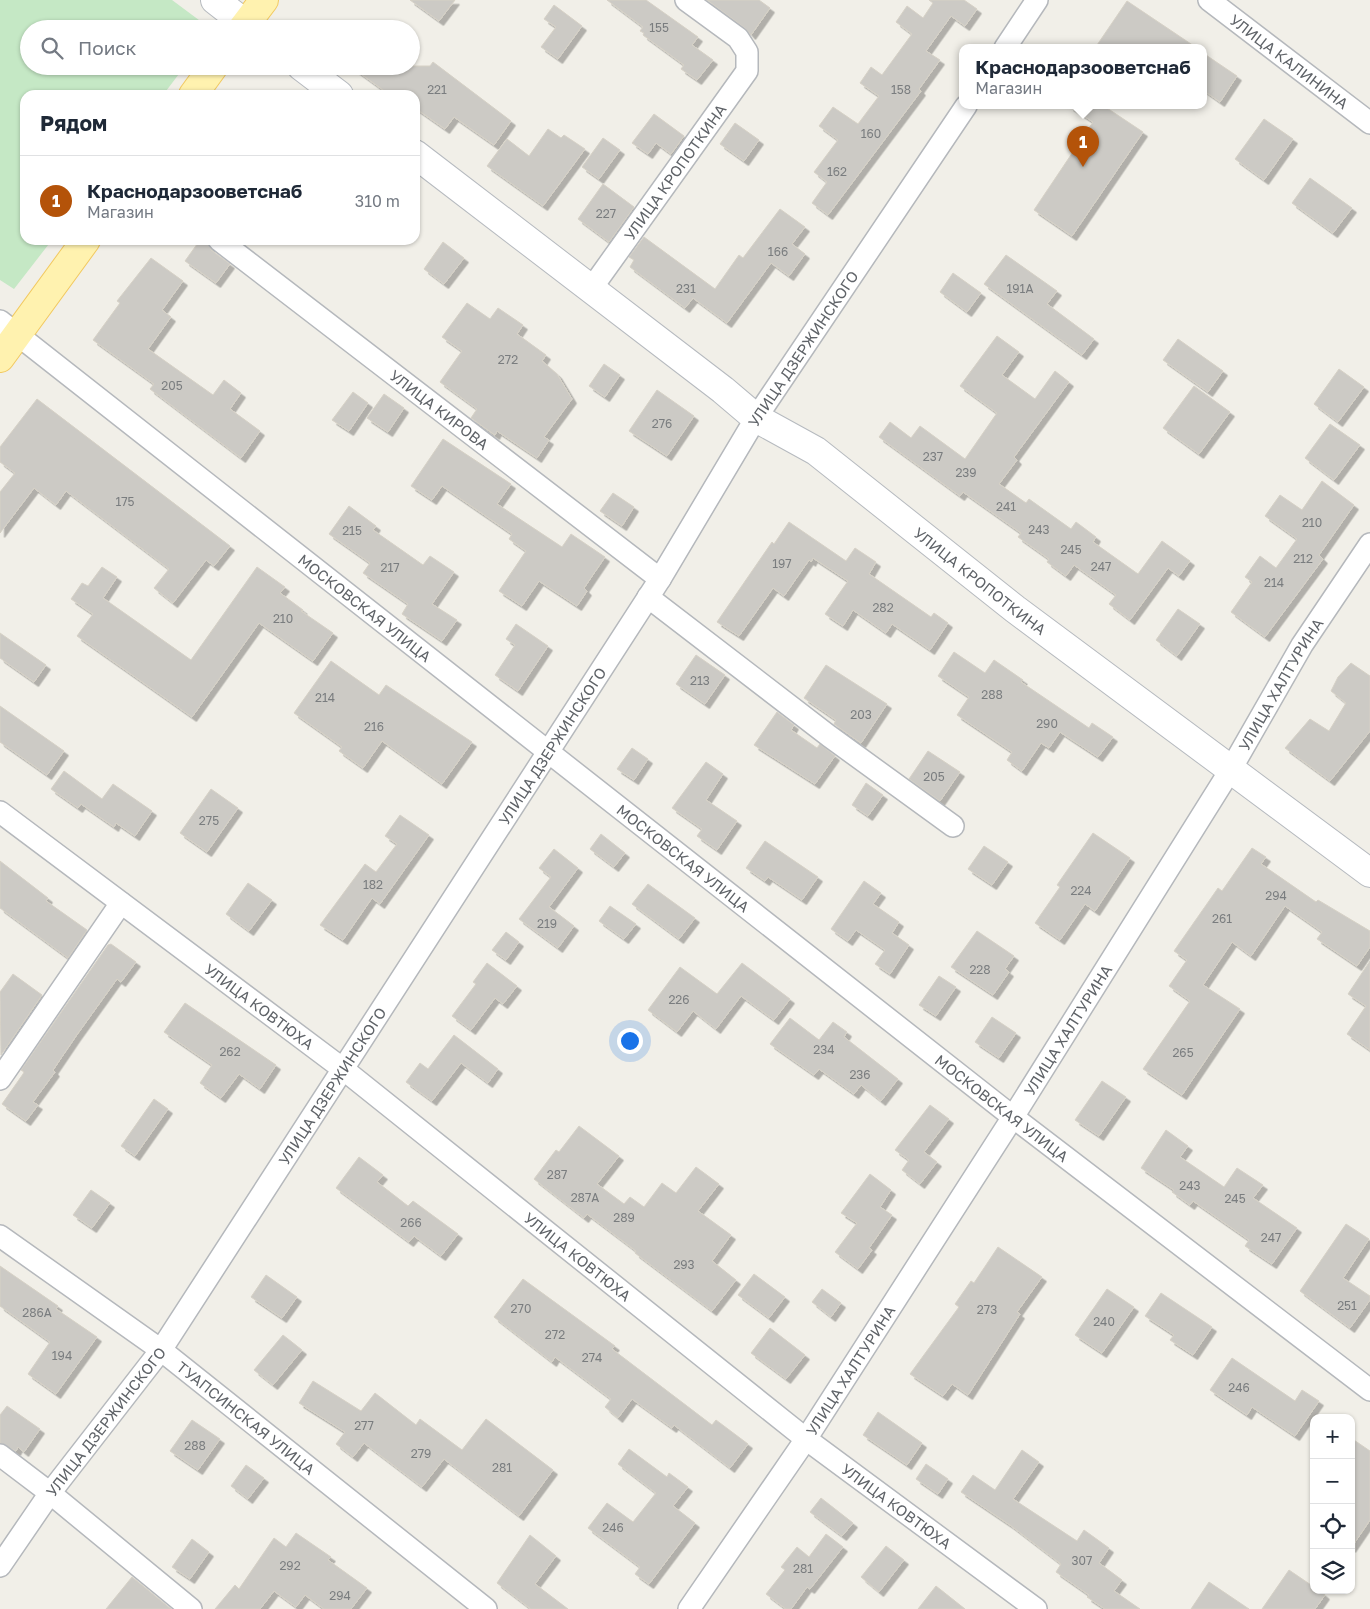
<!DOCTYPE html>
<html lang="ru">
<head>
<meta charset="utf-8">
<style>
  body { margin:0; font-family:"Golos Text",sans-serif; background:#f2f2f3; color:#1f2937 }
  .controls { position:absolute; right:15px; bottom:15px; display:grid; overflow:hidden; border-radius:10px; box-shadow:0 1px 4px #0004 }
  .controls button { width:45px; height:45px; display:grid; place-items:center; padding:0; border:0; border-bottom:1px solid #e0e1e3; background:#fff; color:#1f2937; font:25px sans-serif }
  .you { position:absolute; left:629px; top:1040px; width:18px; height:18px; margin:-12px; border:4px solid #fff; border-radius:50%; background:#1a73e8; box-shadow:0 0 0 8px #1a73e833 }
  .badge { display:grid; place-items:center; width:32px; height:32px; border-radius:50%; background:#b45309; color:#fff; font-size:16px; font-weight:700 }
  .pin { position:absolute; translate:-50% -41px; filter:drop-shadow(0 1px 2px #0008) }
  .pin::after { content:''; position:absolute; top:26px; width:18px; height:15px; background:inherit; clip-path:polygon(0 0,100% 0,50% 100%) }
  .popup { position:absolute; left:959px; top:44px; width:248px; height:65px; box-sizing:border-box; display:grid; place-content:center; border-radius:10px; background:#fff; filter:drop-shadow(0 1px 4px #0005); font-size:16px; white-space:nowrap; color:#747a83 }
  .popup b { font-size:19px; color:#1f2937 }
  .popup::after { content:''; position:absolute; left:50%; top:100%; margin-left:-10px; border:10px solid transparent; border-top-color:#fff }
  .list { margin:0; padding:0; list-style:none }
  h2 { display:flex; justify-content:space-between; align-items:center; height:65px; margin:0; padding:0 20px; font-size:21px }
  h2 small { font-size:16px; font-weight:400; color:#747a83 }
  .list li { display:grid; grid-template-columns:32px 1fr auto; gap:15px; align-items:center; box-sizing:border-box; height:90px; padding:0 20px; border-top:1px solid #e0e1e3 }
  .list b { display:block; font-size:19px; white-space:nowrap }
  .list p { margin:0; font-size:16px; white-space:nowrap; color:#747a83 }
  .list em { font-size:16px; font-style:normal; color:#747a83 }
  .icon { flex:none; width:28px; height:28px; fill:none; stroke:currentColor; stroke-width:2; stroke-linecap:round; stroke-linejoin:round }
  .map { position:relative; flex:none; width:1370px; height:1609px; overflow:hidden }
  .search { position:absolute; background:#fff; box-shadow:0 1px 4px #0004; left:20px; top:20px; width:400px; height:55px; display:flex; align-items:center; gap:12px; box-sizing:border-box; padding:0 18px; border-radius:28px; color:#747a83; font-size:19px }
  .panel { position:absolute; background:#fff; box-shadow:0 1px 4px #0004; left:20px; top:90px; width:400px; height:155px; border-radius:15px }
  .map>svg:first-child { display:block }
  .green { fill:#c5e8c5 }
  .building { fill:#cccac5; stroke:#d6d1c6; filter:url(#shadow) }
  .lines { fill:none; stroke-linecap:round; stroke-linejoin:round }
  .street-casing { stroke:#b5b8bc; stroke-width:24 }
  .secondary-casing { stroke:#b6babf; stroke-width:30 }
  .primary-casing { stroke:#f2c960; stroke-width:30 }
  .street { stroke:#fff; stroke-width:21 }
  .secondary { stroke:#fff; stroke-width:28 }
  .primary { stroke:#fff2af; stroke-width:28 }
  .labels { text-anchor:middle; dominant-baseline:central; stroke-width:4; stroke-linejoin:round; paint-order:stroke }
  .number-label { font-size:12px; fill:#7a7d7f }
  .street-label { font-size:15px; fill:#5f6368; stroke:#fff }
</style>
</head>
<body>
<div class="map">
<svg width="1370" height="1609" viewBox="0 0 1370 1609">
  <defs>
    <filter id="shadow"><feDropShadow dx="4.5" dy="4.5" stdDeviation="0" flood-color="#0004"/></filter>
  </defs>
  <rect width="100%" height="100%" fill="#f1efe8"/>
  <!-- green -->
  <polygon class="green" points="0,0 172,0 211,29 29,29 29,66 185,66 163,95 25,95 25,240 52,240 14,289 0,280"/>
  <!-- building -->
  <g class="building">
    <polygon points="410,0 455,0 439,21"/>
    <polygon points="607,0 646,0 698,37 692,45 713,60 697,80 681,69 684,65 643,35 644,33 640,31 643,27"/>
    <polygon points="707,0 759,0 770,8 751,35 745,28"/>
    <polygon points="929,0 964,0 977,9 965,26 951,16 926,51 940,60 919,89 921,91 828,215 812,203 827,182 814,172 838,140 819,126 833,107 858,124 879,96 860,83 871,67 882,75 912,34 896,22 907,6 923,18 933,3"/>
    <polygon points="1127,1 1197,48 1095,48"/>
    <polygon points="554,5 582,26 558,59 541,47 556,27 544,19"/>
    <polygon points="1203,53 1237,76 1220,102 1203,90"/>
    <polygon points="433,62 511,121 494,145 454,117 445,129 415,108 415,95 390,95 350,66 430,66"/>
    <polygon points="1069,106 1104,106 1143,132 1072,236 1034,210 1093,122"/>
    <polygon points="654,114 684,136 671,154 656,143 648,154 632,143"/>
    <polygon points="1264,119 1293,139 1264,180 1235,159"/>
    <polygon points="735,123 759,140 744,161 720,144"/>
    <polygon points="548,129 561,138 564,135 585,149 543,206 487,166 507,139 529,156"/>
    <polygon points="603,138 620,150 599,179 582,167"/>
    <polygon points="1310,178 1352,208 1333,233 1292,203"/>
    <polygon points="603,184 634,207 609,242 578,219"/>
    <polygon points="780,209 805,227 792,244 805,254 789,276 771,263 727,323 693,298 685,308 630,267 634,260 629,257 644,237 715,289 739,255 743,258"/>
    <polygon points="200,240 207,240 211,250 230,264 216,283 185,261"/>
    <polygon points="443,242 464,258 444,284 424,269"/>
    <polygon points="1006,255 1057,291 1047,304 1094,339 1082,355 984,284"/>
    <polygon points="151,258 183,281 162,310 171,317 148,349 213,395 224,380 241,393 230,409 260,431 241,458 150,389 154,384 93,340 120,303 117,301"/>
    <polygon points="953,273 981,293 967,312 940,292"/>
    <polygon points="467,303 490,319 498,308 523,325 517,334 546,355 542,361 557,374 572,399 544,437 549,440 537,458 497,431 495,435 471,418 477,409 440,382 462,351 442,337"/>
    <polygon points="997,336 1019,352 1002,375 1035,399 1055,371 1069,382 1014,457 1017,460 999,484 1026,503 1029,499 1071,529 1076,522 1096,537 1093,542 1138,574 1162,541 1190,561 1179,576 1168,568 1130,620 1109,604 1116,595 1074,565 1066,576 1047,562 1049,559 1018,537 1021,533 963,492 960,496 879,437 890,422 911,438 920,426 965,459 997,413 960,386"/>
    <polygon points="1178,339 1223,371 1208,392 1163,360"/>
    <polygon points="604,364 620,375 605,397 589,386"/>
    <polygon points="1339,369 1364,387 1338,422 1314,404"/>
    <polygon points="1194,386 1230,412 1199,454 1163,428"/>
    <polygon points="657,390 694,416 667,456 629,431"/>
    <polygon points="353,392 368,403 349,431 332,420"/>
    <polygon points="384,394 404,408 388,432 367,418"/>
    <polygon points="37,399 230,546 214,566 206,560 173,603 154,588 169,569 66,491 56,505 34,488 0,533 0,492 15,473 0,462 0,447"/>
    <polygon points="1330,424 1360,445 1334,480 1305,458"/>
    <polygon points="443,439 511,484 497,504 562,547 571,534 605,557 584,588 587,591 577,606 539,581 522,606 499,591 526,551 509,539 512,534 442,486 432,500 411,486"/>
    <polygon points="1322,481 1354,505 1319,555 1323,559 1265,637 1231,612 1252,582 1245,577 1260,556 1276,568 1297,539 1265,516 1280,495 1302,510"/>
    <polygon points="613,493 634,507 622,526 600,511"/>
    <polygon points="349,506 376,526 373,530 423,565 430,556 454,572 432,604 457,620 442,641 402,614 408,604 363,573 370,563 329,534"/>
    <polygon points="789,522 846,561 855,548 876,562 869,574 931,617 934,613 948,623 930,650 892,624 886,633 853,610 843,626 825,614 848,581 813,558 811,562 809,560 784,596 773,588 739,636 717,622 772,542 774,544"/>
    <polygon points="102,567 117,577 103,598 191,660 257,567 285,587 280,593 303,610 301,611 333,633 313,661 259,623 192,717 77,636 93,614 71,599 82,583 88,586"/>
    <polygon points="1178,609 1200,624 1177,656 1156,640"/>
    <polygon points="516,624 548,646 518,691 495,675 515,645 506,639"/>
    <polygon points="0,633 46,665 34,682 0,658"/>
    <polygon points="954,652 985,673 994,660 1023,680 1021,682 1089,728 1092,723 1113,737 1098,757 1060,732 1049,748 1041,743 1022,771 1007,760 1012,752 957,715 969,697 938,676"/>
    <polygon points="696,655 725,675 705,704 676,684"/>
    <polygon points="331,661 379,695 386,685 472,742 442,784 382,741 363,768 339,751 342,747 294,713"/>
    <polygon points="1351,663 1370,676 1370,731 1330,781 1285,748 1310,719 1329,731 1346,703 1331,691 1338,677"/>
    <polygon points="826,665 887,704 861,743 834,724 836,720 804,698"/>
    <polygon points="0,706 64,751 47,775 0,742"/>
    <polygon points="777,712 794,725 791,730 817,748 820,744 835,756 815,784 754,745"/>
    <polygon points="632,748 648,759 634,780 617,769"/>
    <polygon points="928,751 960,772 940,801 909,779"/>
    <polygon points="706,762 723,774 706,800 737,821 717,850 697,836 702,829 672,808"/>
    <polygon points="64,771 102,799 113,784 152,811 135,836 116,823 114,827 81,804 78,808 51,789"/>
    <polygon points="866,783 883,795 868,816 852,805"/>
    <polygon points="211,789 238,808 207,852 180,833"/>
    <polygon points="400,815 429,835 380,904 372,898 343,940 320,925 365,864 376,872 397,844 385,836"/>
    <polygon points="1093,833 1130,858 1095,911 1085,904 1060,940 1035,923 1060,887 1057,885"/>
    <polygon points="601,834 625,853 614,867 590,849"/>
    <polygon points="765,841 818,877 802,900 768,877 765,881 746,868"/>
    <polygon points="984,846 1008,862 992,885 968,869"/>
    <polygon points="1252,848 1266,857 1261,864 1316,902 1318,900 1370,931 1370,947 1357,966 1317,939 1322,932 1285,906 1251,956 1232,942 1203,985 1240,1009 1182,1095 1143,1069 1190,1001 1169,986 1187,960 1174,951 1218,888 1222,891"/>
    <polygon points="554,849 578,868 549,907 574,926 558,948 519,919 551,877 539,868"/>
    <polygon points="0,861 48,898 46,901 87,930 68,958 0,908"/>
    <polygon points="864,881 881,893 873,904 899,922 892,933 909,945 890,974 875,964 885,950 856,930 848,941 831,929"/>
    <polygon points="248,883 272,900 249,931 226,914"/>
    <polygon points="648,884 695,918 679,939 632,904"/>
    <polygon points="610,906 636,924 624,939 599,921"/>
    <polygon points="977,931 1014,956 1005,969 1009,972 993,995 951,967"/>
    <polygon points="506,932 519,942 506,960 492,950"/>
    <polygon points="111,944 136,962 121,982 117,979 76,1036 53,1070 55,1072 33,1102 38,1105 26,1121 2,1104 23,1074 24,1072 21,1070 108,945"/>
    <polygon points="1370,961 1370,1050 1347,1034 1366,1006 1348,994"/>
    <polygon points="487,963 517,986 503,1004 495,998 471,1030 452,1016 476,984 473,982"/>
    <polygon points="742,963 790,999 774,1020 741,996 716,1029 693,1011 677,1032 648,1010 680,967 717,994"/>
    <polygon points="13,974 42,995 1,1055 0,992"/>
    <polygon points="939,976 956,987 936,1016 919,1005"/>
    <polygon points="185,1003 276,1065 260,1089 239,1074 221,1098 200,1083 212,1065 164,1032"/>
    <polygon points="992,1017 1016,1033 999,1058 975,1042"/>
    <polygon points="790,1018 819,1040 833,1022 847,1032 844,1037 898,1079 881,1101 861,1085 854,1094 819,1069 814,1075 770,1044"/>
    <polygon points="454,1035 498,1069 488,1083 461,1063 432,1101 406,1082 420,1063 428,1069"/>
    <polygon points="1102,1081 1126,1097 1099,1136 1075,1120"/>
    <polygon points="154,1099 168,1109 135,1156 121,1146"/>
    <polygon points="930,1105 949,1119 924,1152 937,1162 920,1184 902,1170 909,1160 895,1150"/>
    <polygon points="579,1126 619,1156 597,1184 624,1204 630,1197 644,1207 662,1183 676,1193 696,1167 719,1184 698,1211 731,1235 712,1261 736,1280 712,1311 635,1253 636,1251 587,1214 584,1218 534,1179 556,1150 559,1152"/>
    <polygon points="1166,1130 1188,1146 1180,1157 1224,1187 1237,1168 1263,1185 1253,1198 1297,1228 1272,1264 1245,1246 1249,1240 1193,1201 1190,1205 1172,1192 1174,1190 1141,1168"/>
    <polygon points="359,1157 383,1175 377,1182 408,1206 413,1201 458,1234 441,1256 414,1236 409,1242 336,1188"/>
    <polygon points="870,1174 891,1190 880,1207 892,1215 869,1248 872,1250 858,1269 835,1252 857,1223 841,1213"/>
    <polygon points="91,1190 110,1203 92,1228 73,1215"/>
    <polygon points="1346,1224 1369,1239 1343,1278 1370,1296 1370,1300 1350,1328 1300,1291"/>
    <polygon points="998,1247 1042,1277 1017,1312 1020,1314 968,1395 952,1384 943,1396 910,1374 959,1307 955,1304 971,1281 974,1283"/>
    <polygon points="0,1266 58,1306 56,1309 97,1337 56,1394 28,1374 50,1342 0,1306"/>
    <polygon points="754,1274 785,1297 769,1318 738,1295"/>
    <polygon points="266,1275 297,1297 282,1318 251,1297"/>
    <polygon points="523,1279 615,1346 612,1349 712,1425 716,1420 748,1444 730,1468 674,1425 672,1428 632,1399 618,1418 605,1407 611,1399 555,1357 552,1362 494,1317"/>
    <polygon points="822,1289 841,1303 831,1317 812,1302"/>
    <polygon points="1107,1289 1134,1307 1102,1353 1075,1335"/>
    <polygon points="1161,1293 1212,1327 1193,1355 1170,1340 1174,1335 1145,1316"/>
    <polygon points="770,1328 805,1355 786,1379 751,1353"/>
    <polygon points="283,1335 302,1350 273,1385 254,1370"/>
    <polygon points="1232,1358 1295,1401 1302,1390 1319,1401 1295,1436 1252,1407 1247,1415 1210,1390"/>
    <polygon points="313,1381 361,1411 375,1393 416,1425 420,1419 462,1450 486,1419 553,1470 519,1516 444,1459 422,1487 364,1443 353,1457 336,1444 345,1432 299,1403"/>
    <polygon points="7,1406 40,1429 24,1452 18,1447 16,1451 0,1443 0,1415"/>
    <polygon points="878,1412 922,1443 907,1465 863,1435"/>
    <polygon points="192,1420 220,1439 198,1470 170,1451"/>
    <polygon points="1351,1438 1370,1451 1370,1520 1351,1548"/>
    <polygon points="629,1449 667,1477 669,1473 688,1487 673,1506 695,1523 649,1584 635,1574 640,1567 588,1528 607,1503 633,1522 656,1493 618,1464"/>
    <polygon points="1022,1450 1039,1462 1013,1499 1077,1541 1084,1530 1109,1548 1099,1563 1122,1580 1114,1591 1140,1609 1105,1609 1087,1597 1089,1595 1056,1572 1061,1564 1010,1525 961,1492 973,1475 995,1490"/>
    <polygon points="926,1464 948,1479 938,1494 916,1479"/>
    <polygon points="246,1465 264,1478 248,1499 231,1486"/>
    <polygon points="821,1498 853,1523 842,1536 810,1512"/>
    <polygon points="296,1533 331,1557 328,1560 367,1588 351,1609 324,1609 305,1595 296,1607 274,1591 260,1609 215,1609 235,1585 239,1589 274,1538 286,1547"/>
    <polygon points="826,1534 843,1547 810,1589 807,1587 791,1609 786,1609 766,1594 785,1570 781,1567 797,1547 809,1557"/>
    <polygon points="530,1535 556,1556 535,1584 568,1609 531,1609 497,1583"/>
    <polygon points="192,1539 209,1552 190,1579 172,1567"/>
    <polygon points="886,1546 904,1560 879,1592 861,1577"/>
    <polygon points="1289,1570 1314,1587 1314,1590 1319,1590 1325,1595 1315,1609 1262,1609"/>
    <polygon points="132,1577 171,1609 106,1609"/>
    <polygon points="1209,1582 1249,1609 1191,1609"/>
    <polygon points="936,1586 965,1609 918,1609"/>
  </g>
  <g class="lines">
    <!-- street casing -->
    <g class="street-casing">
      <g id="street">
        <path id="s1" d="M1209,0L1370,123"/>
        <polyline points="1005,48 1037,0"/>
        <path id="s2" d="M219,240L660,579"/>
        <path id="s3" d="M591,289L747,71V52L738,38L686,0"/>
        <path id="s4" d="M0,321L1013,1117L1370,1390"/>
        <polyline points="648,597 829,736 953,826"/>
        <path id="s5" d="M0,812L343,1069L806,1439L1036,1609"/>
        <polyline points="0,1079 121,903"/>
        <path id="s6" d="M0,1236L161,1350L486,1609"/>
        <polyline points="0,1455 50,1493 191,1609"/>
        <path id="s7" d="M0,1566L50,1493L161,1350L660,579L756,418L966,106"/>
        <path id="s8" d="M689,1609L806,1439L1013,1117L1231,769L1302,645L1370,544"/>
      </g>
    </g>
    <!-- secondary casing -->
    <g class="secondary-casing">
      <g id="secondary">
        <polyline points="215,0 252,29"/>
        <polyline points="301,66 339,95"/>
        <path id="s9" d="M415,154L723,390L756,418L816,451L1015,609L1370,873"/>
      </g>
    </g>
    <!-- primary casing -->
    <g class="primary-casing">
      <g id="primary">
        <polyline points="242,29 264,0"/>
        <polyline points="193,95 214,66"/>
        <polyline points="0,358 86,240"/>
      </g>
    </g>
    <!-- street -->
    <use href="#street" class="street"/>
    <!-- secondary -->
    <use href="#secondary" class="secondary"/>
    <!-- primary -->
    <use href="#primary" class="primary"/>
  </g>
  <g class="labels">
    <!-- number labels -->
    <g class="number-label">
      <text x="659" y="27">155</text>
      <text x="437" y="89">221</text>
      <text x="901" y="89">158</text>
      <text x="871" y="133">160</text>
      <text x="837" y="171">162</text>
      <text x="606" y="213">227</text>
      <text x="778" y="251">166</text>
      <text x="686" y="288">231</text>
      <text x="1020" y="288">191А</text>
      <text x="508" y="359">272</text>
      <text x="172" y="385">205</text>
      <text x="662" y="423">276</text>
      <text x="933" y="456">237</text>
      <text x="966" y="472">239</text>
      <text x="125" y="501">175</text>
      <text x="1006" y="506">241</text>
      <text x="1312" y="522">210</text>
      <text x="1039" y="529">243</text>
      <text x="352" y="530">215</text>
      <text x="1071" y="549">245</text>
      <text x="1303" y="558">212</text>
      <text x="782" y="563">197</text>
      <text x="1101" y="566">247</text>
      <text x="390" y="567">217</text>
      <text x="1274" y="582">214</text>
      <text x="883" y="607">282</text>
      <text x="283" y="618">210</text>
      <text x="700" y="680">213</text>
      <text x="992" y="694">288</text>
      <text x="325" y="697">214</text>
      <text x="861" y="714">203</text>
      <text x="1047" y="723">290</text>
      <text x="374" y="726">216</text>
      <text x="934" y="776">205</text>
      <text x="209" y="820">275</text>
      <text x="373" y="884">182</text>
      <text x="1081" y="890">224</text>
      <text x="1276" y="895">294</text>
      <text x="1222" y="918">261</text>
      <text x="547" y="923">219</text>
      <text x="980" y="969">228</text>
      <text x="679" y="999">226</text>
      <text x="824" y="1049">234</text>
      <text x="230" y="1051">262</text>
      <text x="1183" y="1052">265</text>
      <text x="860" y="1074">236</text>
      <text x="557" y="1174">287</text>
      <text x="1190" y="1185">243</text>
      <text x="585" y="1197">287А</text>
      <text x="1235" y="1198">245</text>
      <text x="624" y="1217">289</text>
      <text x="411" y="1222">266</text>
      <text x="1271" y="1237">247</text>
      <text x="684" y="1264">293</text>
      <text x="1347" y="1305">251</text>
      <text x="521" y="1308">270</text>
      <text x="987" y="1309">273</text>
      <text x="37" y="1312">286А</text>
      <text x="1104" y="1321">240</text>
      <text x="555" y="1334">272</text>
      <text x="62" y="1355">194</text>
      <text x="592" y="1357">274</text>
      <text x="1239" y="1387">246</text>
      <text x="364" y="1425">277</text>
      <text x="195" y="1445">288</text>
      <text x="421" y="1453">279</text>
      <text x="502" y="1467">281</text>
      <text x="613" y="1527">246</text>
      <text x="1082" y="1560">307</text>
      <text x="290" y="1565">292</text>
      <text x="803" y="1568">281</text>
      <text x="340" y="1595">294</text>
    </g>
    <!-- street labels -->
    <g class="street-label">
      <text stroke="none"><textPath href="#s1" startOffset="101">УЛИЦА КАЛИНИНА</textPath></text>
      <text stroke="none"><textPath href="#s3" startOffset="144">УЛИЦА КРОПОТКИНА</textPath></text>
      <text stroke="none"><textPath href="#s7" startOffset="1459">УЛИЦА ДЗЕРЖИНСКОГО</textPath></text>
      <text stroke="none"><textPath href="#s2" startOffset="278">УЛИЦА КИРОВА</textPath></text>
      <text stroke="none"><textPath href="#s9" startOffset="709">УЛИЦА КРОПОТКИНА</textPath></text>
      <text stroke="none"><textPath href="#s4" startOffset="464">МОСКОВСКАЯ УЛИЦА</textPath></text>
      <text stroke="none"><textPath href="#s8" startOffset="1098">УЛИЦА ХАЛТУРИНА</textPath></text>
      <text stroke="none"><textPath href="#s7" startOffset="989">УЛИЦА ДЗЕРЖИНСКОГО</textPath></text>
      <text stroke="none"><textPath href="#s4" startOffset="869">МОСКОВСКАЯ УЛИЦА</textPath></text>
      <text stroke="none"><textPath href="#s5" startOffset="324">УЛИЦА КОВТЮХА</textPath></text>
      <text stroke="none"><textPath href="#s8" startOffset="692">УЛИЦА ХАЛТУРИНА</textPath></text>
      <text stroke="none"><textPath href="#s7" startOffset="584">УЛИЦА ДЗЕРЖИНСКОГО</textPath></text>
      <text stroke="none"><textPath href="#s4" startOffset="1274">МОСКОВСКАЯ УЛИЦА</textPath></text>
      <text stroke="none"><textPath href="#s5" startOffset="729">УЛИЦА КОВТЮХА</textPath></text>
      <text stroke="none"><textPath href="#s8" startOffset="288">УЛИЦА ХАЛТУРИНА</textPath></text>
      <text stroke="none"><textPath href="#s6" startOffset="306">ТУАПСИНСКАЯ УЛИЦА</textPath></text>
      <text stroke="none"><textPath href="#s7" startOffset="179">УЛИЦА ДЗЕРЖИНСКОГО</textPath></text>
      <text stroke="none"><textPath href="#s5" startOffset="1134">УЛИЦА КОВТЮХА</textPath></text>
    </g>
  </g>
</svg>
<div class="controls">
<button>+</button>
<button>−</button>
<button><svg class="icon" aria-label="locate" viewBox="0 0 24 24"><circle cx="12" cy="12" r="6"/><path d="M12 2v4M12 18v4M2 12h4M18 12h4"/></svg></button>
<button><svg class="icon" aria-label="layers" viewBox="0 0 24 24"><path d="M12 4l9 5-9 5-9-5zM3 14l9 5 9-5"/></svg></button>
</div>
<div class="you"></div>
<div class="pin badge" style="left:1083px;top:167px">1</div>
<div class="popup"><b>Краснодарзооветснаб</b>Магазин</div>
<div class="search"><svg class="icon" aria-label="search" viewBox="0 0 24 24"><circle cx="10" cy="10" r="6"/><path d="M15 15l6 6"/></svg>Поиск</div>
<section class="panel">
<h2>Рядом<small></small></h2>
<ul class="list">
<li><span class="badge">1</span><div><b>Краснодарзооветснаб</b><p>Магазин</p></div><em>310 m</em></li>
</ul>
</section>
</div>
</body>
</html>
